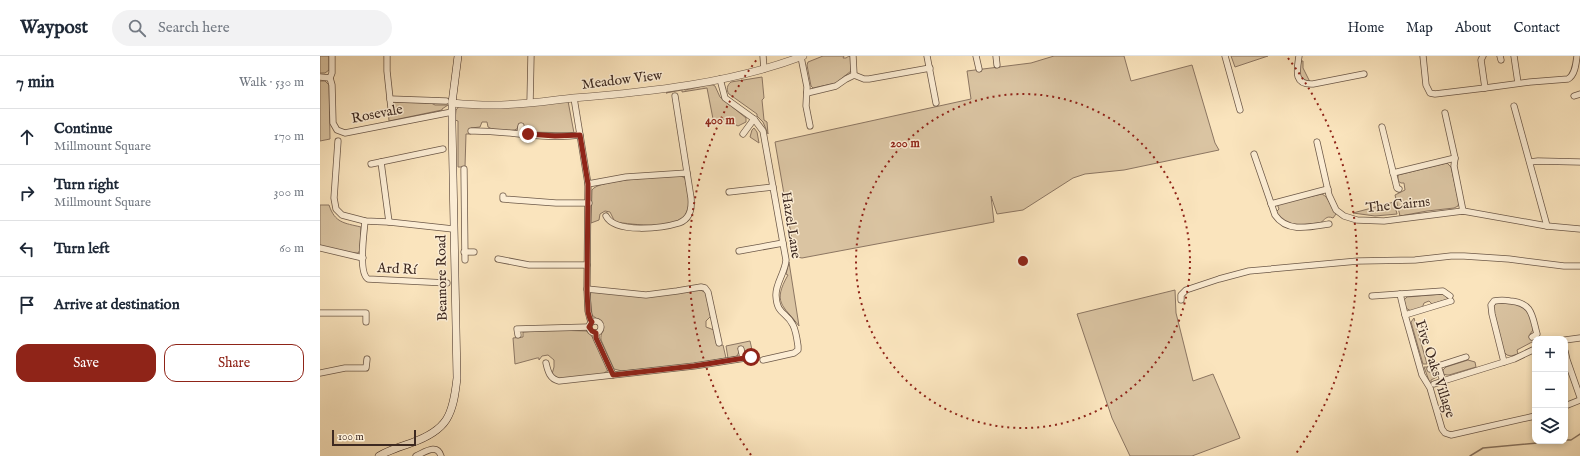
<!DOCTYPE html>
<html lang="en">
<head>
<meta charset="utf-8">
<style>
  body { margin:0; font-family:"IM FELL English",serif; background:#f2f2f3; color:#1f2937 }
  .controls { position:absolute; right:12px; bottom:12px; display:grid; overflow:hidden; border-radius:8px; box-shadow:0 2px 6px #0003 }
  .controls button { width:36px; height:36px; display:grid; place-items:center; padding:0; border:0; border-bottom:1px solid #e0e1e3; background:#fff; color:#1f2937; font:20px sans-serif }
  .scale { position:absolute; left:12px; bottom:10px; width:84px; box-sizing:border-box; padding-left:4px; border:2px solid #3d2921; border-top:0; font-size:11px; line-height:14px; white-space:nowrap; color:#3d2921; -webkit-text-stroke:3px #fcedd4; paint-order:stroke }
  .stop { position:absolute; width:12px; height:12px; margin:-9px; border:3px solid #8f2418; border-radius:50%; background:#fff }
  .stop.end { background:#8f2418; border-color:#fff; box-shadow:0 1px 4px #0008 }
  .list { margin:0; padding:0; list-style:none }
  h2 { display:flex; justify-content:space-between; align-items:center; height:52px; margin:0; padding:0 16px; font-size:17px }
  h2 small { font-size:13px; font-weight:400; color:#747a83 }
  .list li { display:grid; grid-template-columns:26px 1fr auto; gap:12px; align-items:center; box-sizing:border-box; height:56px; padding:0 16px; border-top:1px solid #e0e1e3 }
  .list b { display:block; font-size:15px; white-space:nowrap }
  .list p { margin:0; font-size:13px; white-space:nowrap; color:#747a83 }
  .list em { font-size:13px; font-style:normal; color:#747a83 }
  .actions { display:flex; gap:8px; padding:12px 16px }
  .actions a { flex:1; padding:9px 0; border:1px solid #8f2418; border-radius:12px; text-align:center; font-size:14px; color:#8f2418 }
  .actions .main { background:#8f2418; color:#fff }
  .icon { flex:none; width:22px; height:22px; fill:none; stroke:currentColor; stroke-width:2; stroke-linecap:round; stroke-linejoin:round }
  .map { position:relative; flex:none; width:1260px; height:400px; overflow:hidden }
  header { display:flex; align-items:center; gap:24px; box-sizing:border-box; height:56px; padding:0 20px; background:#fff; border-bottom:1px solid #e0e1e3 }
  header strong { font-size:19px }
  nav { display:flex; gap:22px; margin-inline-start:auto; font-size:14px }
  .search { width:280px; height:36px; background:#f2f2f3; display:flex; align-items:center; gap:10px; box-sizing:border-box; padding:0 14px; border-radius:22px; color:#747a83; font-size:15px }
  main { display:flex }
  aside { flex:1; background:#fff }
  .map>svg:first-child { display:block }
  .green { fill:#dac4a2; stroke:#8c7662 }
  .lines { fill:none; stroke-linecap:round; stroke-linejoin:round }
  .stream { stroke:#88735f; stroke-width:1.5 }
  .minor-casing { stroke:#6c5848; stroke-width:7 }
  .tertiary-casing { stroke:#6c5848; stroke-width:8 }
  .secondary-casing { stroke:#3d2921; stroke-width:8 }
  .minor { stroke:#fcedd4; stroke-width:5.5 }
  .tertiary { stroke:#fcedd4; stroke-width:7 }
  .secondary { stroke:#fcedd4; stroke-width:7 }
  .route { stroke:#8f2418; stroke-width:5 }
  .ring { fill:none; stroke:#8f2418; stroke-width:2; stroke-dasharray:2 4 }
  .labels { text-anchor:middle; dominant-baseline:central; stroke-width:3; stroke-linejoin:round; paint-order:stroke }
  .street-label { font-size:14px; fill:#3d2921; stroke:#fcedd4 }
  .centre { fill:#8f2418; stroke:#fcedd4; stroke-width:2 }
  .ring-label { font-size:12px; text-anchor:middle; font-weight:bold; fill:#8f2418; stroke:#fcedd4; stroke-width:3; stroke-linejoin:round; paint-order:stroke }
</style>
</head>
<body>
<header>
<strong>Waypost</strong>
<div class="search"><svg class="icon" aria-label="search" viewBox="0 0 24 24"><circle cx="10" cy="10" r="6"/><path d="M15 15l6 6"/></svg>Search here</div>
<nav><a>Home</a><a>Map</a><a>About</a><a>Contact</a></nav>
</header>
<main>
<aside>
<h2>7 min<small>Walk · 530 m</small></h2>
<ul class="list">
<li><svg class="icon" aria-label="ahead" viewBox="0 0 24 24"><path d="M12 20V5M6 11l6-6 6 6"/></svg><div><b>Continue</b><p>Millmount Square</p></div><em>170 m</em></li>
<li><svg class="icon" aria-label="right" viewBox="0 0 24 24"><path d="M7 20v-9h11M14 6l5 5-5 5"/></svg><div><b>Turn right</b><p>Millmount Square</p></div><em>300 m</em></li>
<li><svg class="icon" aria-label="left" viewBox="0 0 24 24"><path d="M17 20v-9H6M10 6l-5 5 5 5"/></svg><div><b>Turn left</b></div><em>60 m</em></li>
<li><svg class="icon" aria-label="arrive" viewBox="0 0 24 24"><path d="M6 21V4h12l-3 4 3 4H6"/></svg><div><b>Arrive at destination</b></div></li>
</ul>
<div class="actions"><a class="main">Save</a><a>Share</a></div>
</aside>
<div class="map">
<svg width="1260" height="400" viewBox="0 0 1260 400">
  <rect width="100%" height="100%" fill="#fae4bd"/>
  <filter id="stains"><feTurbulence type="fractalNoise" baseFrequency=".005" numOctaves="4"/><feColorMatrix values="0 0 0 0 .2 0 0 0 0 .09 0 0 0 0 .02 0 0 0 .5 -.17"/></filter>
  <radialGradient id="worn" r=".72"><stop offset=".6" stop-color="#630" stop-opacity="0"/><stop offset="1" stop-color="#630" stop-opacity=".3"/></radialGradient>
  <!-- green -->
  <g class="green">
    <polygon points="0,0 9,0 9,14 5,17 0,17"/>
    <polygon points="503,0 524,0 523,2 526,2 529,0 531,2 531,15 516,27 493,32 491,30 487,9 488,6"/>
    <polygon points="734,0 804,0 811,25 872,9 895,87 899,94 804,114 765,118 753,122 703,154 677,158 671,140 674,166 482,202 477,201 474,196 455,86 651,43 647,15 711,7"/>
    <polygon points="911,0 948,0 915,11"/>
    <polygon points="981,5 983,5 983,12 990,26 982,24 979,19"/>
    <path d="M442,21L444,42L442,44L444,64L447,66L448,78L443,66L437,60V58L409,38C406,34 407,29 411,26Z"/>
    <polygon points="0,25 5,25 9,29 10,83 0,85"/>
    <polygon points="388,29 393,29 395,30 400,41 426,62 426,66 418,70 405,63 394,68 387,32 362,36 362,34 346,37 363,32 365,34"/>
    <path d="M248,45L254,77L209,76L205,74L203,69L199,68L197,73C191,76 174,75 168,71L167,66H162L160,71L151,72V78H146L145,111H138V65L135,64L136,54L140,49Z"/>
    <polygon points="72,46 111,47 115,49 128,49 122,53 122,54 69,65 68,54 73,54"/>
    <polygon points="434,72 437,76 439,87 430,81 432,74"/>
    <polygon points="1127,107 1131,111 1139,146 1138,150 1134,152 1107,155 1080,160 1075,139 1085,134 1084,127 1081,127 1078,125 1078,119"/>
    <path d="M361,120L365,122C367,133 371,145 367,156C360,176 312,168 295,166L290,156L285,155L280,158L279,164L271,167L272,134C278,123 346,121 361,120Z"/>
    <path d="M1002,138C1009,141 1011,152 1016,158L1013,162C1006,159 1005,164 1000,167C983,168 966,173 956,156L959,153L957,148Z"/>
    <polygon points="1074,146 1077,158 1055,160 1033,157"/>
    <path d="M0,149H9C15,167 24,167 41,171L40,194L38,197H31L0,190Z"/>
    <path d="M469,206L479,270C463,249 452,247 468,219L466,218Z"/>
    <path d="M379,233L386,237L391,260L386,265V271L394,274L397,289H403L406,302L369,309L302,315L294,313L281,284C280,277 285,273 282,267L272,259L270,240L271,236L334,240Z"/>
    <polygon points="855,234 856,257 873,325 893,318 920,382 872,400 810,400 792,362 757,258"/>
    <polygon points="1124,238 1128,243 1112,248 1109,245 1104,247 1102,252 1091,255 1086,252 1084,244 1087,241"/>
    <path d="M1177,247C1192,247 1204,246 1210,261C1212,266 1213,269 1213,274L1210,278L1212,284L1215,283V290H1214L1212,286L1197,294L1198,298L1191,300L1187,299L1184,296L1174,256L1173,251Z"/>
    <polygon points="1094,262 1107,308 1103,308 1091,266"/>
    <polygon points="231,274 268,275 277,288 288,314 283,318 238,323 232,318 234,311 234,304 228,299 222,300 219,304 219,302 217,302 195,308 193,282 203,281 203,276"/>
    <polygon points="430,285 433,298 425,298 422,291 418,292 419,296 417,300 408,302 406,290"/>
    <polygon points="1148,304 1155,306 1156,311 1129,319 1127,319 1123,318 1123,314 1126,311"/>
    <polygon points="1104,311 1108,311 1109,316 1114,314 1118,318 1117,321 1111,324 1111,330"/>
  </g>
  <g class="lines">
    <!-- stream -->
    <g class="stream">
      <polyline points="1245,384 1251,384 1260,378"/>
      <polyline points="1150,400 1163,392 1239,385"/>
    </g>
    <!-- minor casing -->
    <g class="minor-casing">
      <g id="minor">
        <polyline points="12,0 12,17 10,22 12,29 13,67 17,74 25,77 132,56"/>
        <polyline points="67,0 67,15 71,52"/>
        <polyline points="443,0 444,13"/>
        <polyline points="533,0 534,19"/>
        <polyline points="607,0 616,47"/>
        <polyline points="656,0 659,13"/>
        <polyline points="676,0 677,9"/>
        <polyline points="905,0 920,54"/>
        <path d="M979,0C977,14 973,29 993,28L1044,18"/>
        <path d="M1103,0L1106,29L1110,37L1115,38L1165,32L1210,26L1248,23C1255,19 1256,8 1257,0"/>
        <polyline points="1163,0 1161,4 1165,32"/>
        <polyline points="1180,0 1181,4"/>
        <polyline points="1194,0 1198,27"/>
        <polyline points="481,1 487,31 486,50 490,70"/>
        <polyline points="0,21 10,22"/>
        <path d="M400,23L405,42L434,63L443,75L466,204C465,217 455,228 456,240C457,259 467,256 473,269C476,275 477,283 478,290V294L474,297L443,304"/>
        <polyline points="487,37 516,30 526,23 534,19 544,23 549,23 610,12"/>
        <polyline points="1254,40 1260,38"/>
        <polyline points="254,42 268,128 267,233 268,255 270,263 272,266"/>
        <polyline points="70,43 126,45"/>
        <polyline points="210,47 211,0"/>
        <polyline points="1194,50 1227,170"/>
        <polyline points="1125,57 1135,102 1134,110 1143,155"/>
        <polyline points="1062,71 1077,132 1079,133"/>
        <path d="M151,75C187,74 224,84 260,79"/>
        <polyline points="200,77 201,70"/>
        <polyline points="423,78 434,63"/>
        <polyline points="18,85 14,142 16,153 22,159 45,165 69,166 133,173"/>
        <polyline points="997,86 1009,139 1016,154 1024,160 1037,164 1064,165 1143,155 1227,170 1260,173"/>
        <path d="M934,98L955,159C967,177 990,171 1009,168"/>
        <polyline points="61,106 69,166"/>
        <polyline points="1210,106 1218,105 1260,106"/>
        <polyline points="51,108 123,93"/>
        <polyline points="144,113 145,204"/>
        <polyline points="1073,117 1135,102"/>
        <polyline points="268,128 306,121 367,117"/>
        <polyline points="409,136 453,131"/>
        <polyline points="183,140 183,143 236,147 269,147"/>
        <polyline points="951,148 1008,133"/>
        <path d="M286,160C295,178 343,172 359,167C370,163 372,152 371,142L355,40"/>
        <path d="M45,165C44,177 38,217 48,223L127,227"/>
        <polyline points="0,192 43,202"/>
        <polyline points="419,195 463,187"/>
        <polyline points="144,196 154,196"/>
        <polyline points="178,203 209,209 267,209"/>
        <polyline points="267,233 326,239 357,235 381,231 385,232 388,236 399,287"/>
        <polyline points="1080,238 1085,259 1102,319 1110,332 1122,373 1125,377 1131,379 1215,360"/>
        <polyline points="1052,240 1123,235 1130,240"/>
        <polyline points="861,244 861,239 866,234 899,223 929,215 1038,205 1095,204 1131,200 1144,200 1189,203 1244,210 1260,210"/>
        <polyline points="0,257 46,257 46,266"/>
        <polyline points="1085,259 1131,245"/>
        <circle cx="275" cy="271" r="6"/>
        <polyline points="276,277 276,282 293,319 374,310 432,301"/>
        <polyline points="198,279 197,273 269,271"/>
        <polyline points="1245,284 1260,282"/>
        <polyline points="421,293 423,302"/>
        <polyline points="1245,295 1247,304 1260,341"/>
        <polyline points="1146,301 1118,310 1123,325 1194,303 1215,293"/>
        <path d="M1184,306L1172,258L1171,249L1174,245C1179,244 1185,244 1190,245C1213,247 1212,260 1217,278L1212,281"/>
        <path d="M226,307C228,316 230,323 239,325L293,319"/>
        <polyline points="1110,313 1118,310"/>
        <polyline points="0,317 25,312 46,312 47,303"/>
        <polyline points="1114,328 1123,325"/>
        <polyline points="1245,350 1260,344"/>
        <path d="M96,400C105,396 117,387 121,400"/>
      </g>
    </g>
    <!-- tertiary casing -->
    <g class="tertiary-casing">
      <path id="tertiary" d="M132,47C153,49 175,50 196,48C215,47 234,44 253,42C329,36 412,27 483,0"/>
    </g>
    <!-- secondary casing -->
    <g class="secondary-casing">
      <path id="secondary" d="M59,400C69,394 80,391 91,387C128,374 133,359 137,322L132,67V47L138,0"/>
    </g>
    <!-- minor -->
    <use href="#minor" class="minor"/>
    <!-- tertiary -->
    <use href="#tertiary" class="tertiary"/>
    <!-- secondary -->
    <use href="#secondary" class="secondary"/>
  </g>
  <g class="lines">
    <!-- route -->
    <polyline class="route" points="208,78 235,80 260,79 268,128 267,234 268,256 270,263 272,266 269,271 272,275 276,277 276,282 293,319 374,310 431,301"/>
  </g>
  <!-- distance rings -->
  <g class="ring">
    <circle cx="703" cy="205" r="167"/>
    <path d="M431 399A334 334 0 0 1 438 2M968 2A334 334 0 0 1 975 399"/>
  </g>
  <g class="labels">
    <!-- street labels -->
    <g class="street-label">
      <text transform="translate(302 24) rotate(-7)">Meadow View</text>
      <text transform="translate(57 58) rotate(-11)">Rosevale</text>
      <text transform="translate(1078 149) rotate(-6)">The Cairns</text>
      <text transform="translate(471 169) rotate(81)">Hazel Lane</text>
      <text transform="translate(77 213) rotate(3)">Ard Rí</text>
      <text transform="translate(122 222) rotate(-91)">Beamore Road</text>
      <text transform="translate(1115 313) rotate(72)">Five Oaks Village</text>
    </g>
  </g>
  <circle cx="703" cy="205" r="6" class="centre"/>
  <g class="ring-label">
    <text x="400" y="68">400 m</text>
    <text x="585" y="91">200 m</text>
  </g>
  <rect width="100%" height="100%" filter="url(#stains)"/>
  <rect width="100%" height="100%" fill="url(#worn)"/>
</svg>
<div class="controls">
<button>+</button>
<button>−</button>
<button><svg class="icon" aria-label="layers" viewBox="0 0 24 24"><path d="M12 4l9 5-9 5-9-5zM3 14l9 5 9-5"/></svg></button>
</div>
<div class="scale">100 m</div>
<div class="stop" style="left:431px;top:301px"></div>
<div class="stop end" style="left:208px;top:78px"></div>
</div>
</main>
</body>
</html>
